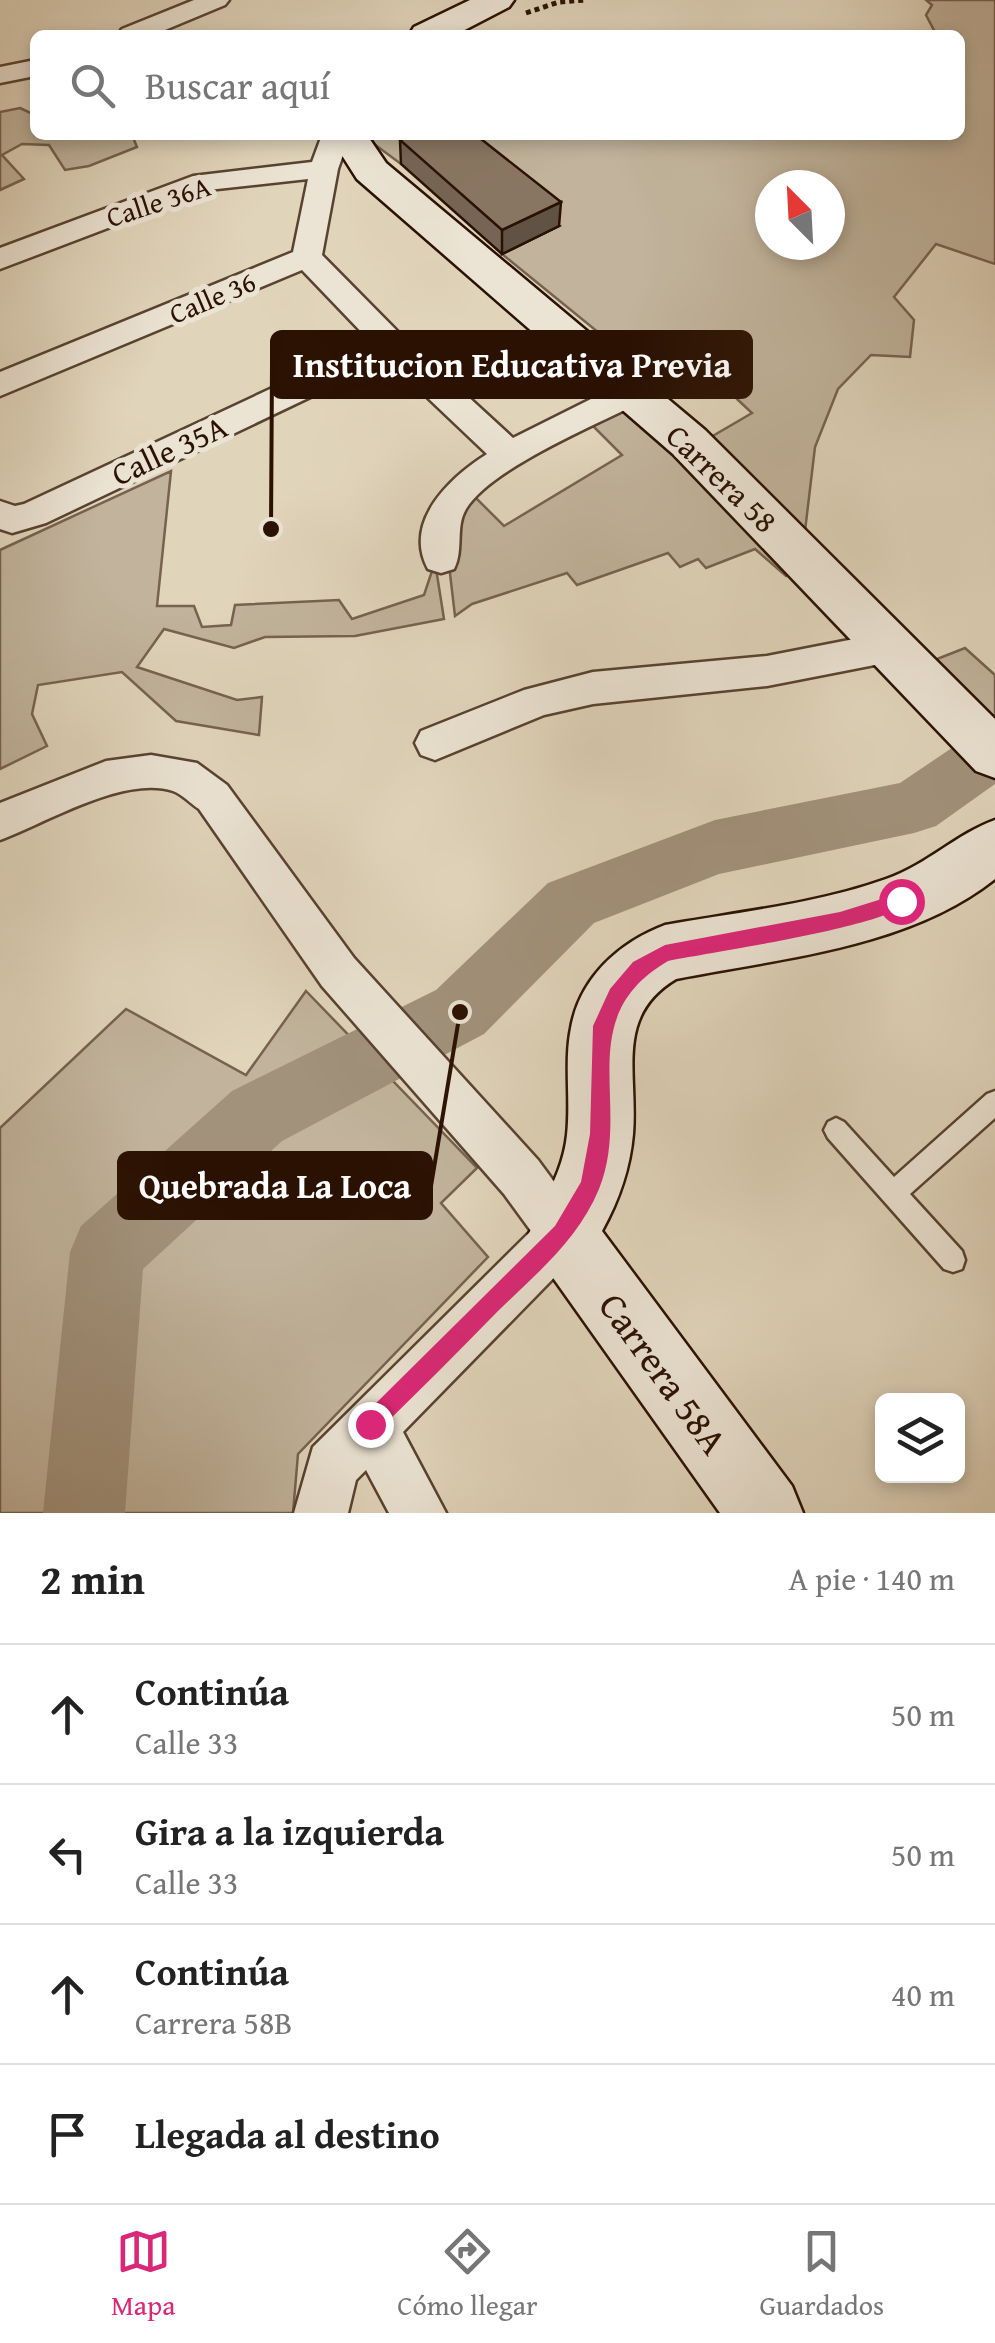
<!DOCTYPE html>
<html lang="es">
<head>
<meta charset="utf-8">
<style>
  body { margin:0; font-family:"Gentium Book Plus",serif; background:#f6f6f6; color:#222 }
  .controls { position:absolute; right:30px; bottom:30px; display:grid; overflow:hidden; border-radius:15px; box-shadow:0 5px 15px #0003 }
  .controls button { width:90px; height:90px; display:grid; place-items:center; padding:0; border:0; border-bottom:2px solid #e0e0e0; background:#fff; color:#222; font:50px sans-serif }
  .compass { position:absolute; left:755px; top:170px; width:90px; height:90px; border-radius:50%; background:#fff; box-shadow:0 5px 15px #0003; rotate:336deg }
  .stop { position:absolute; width:30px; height:30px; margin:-22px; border:8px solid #db2777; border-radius:50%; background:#fff }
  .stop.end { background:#db2777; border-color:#fff; box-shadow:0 2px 10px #0008 }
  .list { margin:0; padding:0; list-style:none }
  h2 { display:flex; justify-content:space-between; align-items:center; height:130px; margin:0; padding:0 40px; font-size:42px }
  h2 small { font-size:32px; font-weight:400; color:#767676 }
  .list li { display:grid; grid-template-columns:65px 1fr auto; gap:30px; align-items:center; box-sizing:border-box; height:140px; padding:0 40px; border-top:2px solid #e0e0e0 }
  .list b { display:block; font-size:38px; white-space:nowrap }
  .list p { margin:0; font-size:32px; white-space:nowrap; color:#767676 }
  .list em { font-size:32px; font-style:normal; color:#767676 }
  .icon { flex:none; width:55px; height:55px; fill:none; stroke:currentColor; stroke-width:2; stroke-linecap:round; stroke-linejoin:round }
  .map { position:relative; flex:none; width:995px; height:1513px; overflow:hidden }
  .search { position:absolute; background:#fff; box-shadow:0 5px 15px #0003; left:30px; right:30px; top:30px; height:110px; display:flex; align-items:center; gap:25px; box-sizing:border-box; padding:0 35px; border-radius:15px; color:#767676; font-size:38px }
  .sheet { height:690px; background:#fff }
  nav { display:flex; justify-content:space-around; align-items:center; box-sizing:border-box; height:140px; border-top:2px solid #e0e0e0; background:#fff; font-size:28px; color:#767676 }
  nav a { display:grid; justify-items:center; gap:5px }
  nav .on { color:#db2777 }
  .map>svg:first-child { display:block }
  .green { fill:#c1b39c; stroke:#76624f; stroke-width:2.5; fill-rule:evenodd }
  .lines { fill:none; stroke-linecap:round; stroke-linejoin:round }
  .river { fill:#a2927c; fill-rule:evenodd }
  .lane-casing { stroke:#584230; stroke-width:5 }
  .street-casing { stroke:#584230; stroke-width:5 }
  .secondary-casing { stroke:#2a1102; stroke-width:5 }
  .path { stroke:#2a1102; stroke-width:5; stroke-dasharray:5 4; stroke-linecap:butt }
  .lane { fill:#ebe3d3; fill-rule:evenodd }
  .street { fill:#ebe3d3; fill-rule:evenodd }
  .secondary { fill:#ebe3d3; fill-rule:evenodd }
  .wall { fill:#766554; stroke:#2a1102; stroke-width:2.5 }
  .shaded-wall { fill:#605345; stroke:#2a1102; stroke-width:2.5 }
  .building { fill:#897662; stroke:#2a1102; stroke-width:2.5 }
  .route { fill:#db2777 }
  .labels { text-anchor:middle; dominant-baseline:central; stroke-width:10; stroke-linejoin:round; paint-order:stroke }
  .far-street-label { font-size:28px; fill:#2a1102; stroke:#ebe3d3 }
  .street-label { font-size:32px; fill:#2a1102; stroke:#ebe3d3 }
  .near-street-label { font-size:38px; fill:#2a1102; stroke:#ebe3d3 }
  .leader { fill:none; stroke:#2a1102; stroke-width:4 }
  .callout-dot { fill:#2a1102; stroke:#ebe3d3; stroke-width:4 }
  .callout { fill:#2a1102; stroke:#2a1102; stroke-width:4 }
  .callout-label { font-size:35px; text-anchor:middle; font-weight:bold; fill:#fff }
</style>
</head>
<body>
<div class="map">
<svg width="995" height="1513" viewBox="0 0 995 1513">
  <rect width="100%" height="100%" fill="#e0d4bb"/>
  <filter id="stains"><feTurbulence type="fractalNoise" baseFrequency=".002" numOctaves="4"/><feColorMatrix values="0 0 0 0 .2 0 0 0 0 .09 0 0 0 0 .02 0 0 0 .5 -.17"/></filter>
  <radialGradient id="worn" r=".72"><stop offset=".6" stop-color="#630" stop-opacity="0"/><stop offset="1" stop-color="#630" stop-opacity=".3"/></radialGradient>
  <!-- green -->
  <g class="green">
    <path d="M926,0H995V264L936,244L894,297L914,320L910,357L871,355L838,389L815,447L805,531L711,437L752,413L737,399L740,387L675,335L631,359L502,254L559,226L401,164L370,141L368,135H960V35L936,34L926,15L932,5ZM770,185H830V245H770Z"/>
    <polygon points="20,108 35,115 35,135 132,135 137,147 89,166 65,170 49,145 22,144 2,155 24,179 0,190 0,112"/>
    <polygon points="620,407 636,408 796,575 786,576 755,549 706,568 698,559 680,567 668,553 577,585 567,573 472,604 455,616 447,548 469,491 504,526 622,455 590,423"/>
    <polygon points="171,471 157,606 194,606 202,627 231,625 235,605 339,600 352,619 424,595 435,562 444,619 355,636 265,637 234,648 164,629 137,667 237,700 262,697 259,735 176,721 122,672 38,685 32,714 47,746 0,769 0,550"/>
    <polygon points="965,648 995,675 995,723 932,661"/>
    <polygon points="306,991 477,1168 441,1203 488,1257 298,1454 293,1513 0,1513 0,1128 126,1009 246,1075"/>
  </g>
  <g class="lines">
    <!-- river -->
    <polygon class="river" points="995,726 995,784 936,826 914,833 719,874 594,923 484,1034 282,1141 143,1269 125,1513 43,1513 70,1252 81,1226 232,1091 436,990 548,883 715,820 900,783 974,733"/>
    <!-- lane casing -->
    <g class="lane-casing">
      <polygon id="lane" points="995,1091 995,1118 910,1194 962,1251 965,1260 962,1269 953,1272 944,1269 828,1138 824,1130 828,1122 836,1118 844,1122 894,1177 987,1094"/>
    </g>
    <!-- street casing -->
    <g class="street-casing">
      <g id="street">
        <polygon points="194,0 229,0 225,5 153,35 118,35 122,29"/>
        <polygon points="35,60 35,76 0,83 0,67"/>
        <path d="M322,135H350L338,169L322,255L403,337L513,438L619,385L631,382L643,385L647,393L643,401C598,424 491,468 466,509C455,527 464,550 454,569L441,573L428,569C402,521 452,476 487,454L388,360L46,523L12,533L0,529V501L15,506L24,504L371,342L302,270L0,396V372L293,252L308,179L208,190L0,269V248L193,176L312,162Z"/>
        <polygon points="890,632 903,636 909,647 903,658 890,662 767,686 593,704 544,715 435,760 421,755 415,743 421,731 524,690 593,672 767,656"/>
        <path d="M151,755L197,763L227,785L354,958L538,1160L580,1217L588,1234L580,1251L403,1432L446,1513H389L366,1470L356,1480L348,1513H294L313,1447L531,1231L504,1194L322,986L199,809C191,804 182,794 173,791C124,775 46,823 0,840V803L106,761Z"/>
      </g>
    </g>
    <!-- secondary casing -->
    <g class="secondary-casing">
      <g id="secondary">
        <polygon points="470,0 514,0 509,7 455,35 409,35 414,27"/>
        <polygon points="329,135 367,135 386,163 705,430 995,719 995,778 976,771 673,454 357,179"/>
        <path d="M995,820V879C908,948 782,958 676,979C614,1016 638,1073 633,1134C630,1169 619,1200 602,1231L792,1486L803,1513H720L539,1258L529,1234C543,1200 563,1173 567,1135C571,1100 564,1062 571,1028C580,977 620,942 665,925C738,912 816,904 886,879C927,865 956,834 995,820Z"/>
      </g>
    </g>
    <!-- path -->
    <polyline class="path" points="526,13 559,2 585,0"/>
    <!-- lane -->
    <use href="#lane" class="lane"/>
    <!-- street -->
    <use href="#street" class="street"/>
    <!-- secondary -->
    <use href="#secondary" class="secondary"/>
  </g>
  <!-- wall -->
  <polygon class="wall" points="400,140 559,226 502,254 401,164"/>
  <!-- shaded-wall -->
  <polygon class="shaded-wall" points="561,202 559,226 502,254 502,230"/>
  <!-- building -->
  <polygon class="building" points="412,135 476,135 561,202 502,230 400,140"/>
  <!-- route -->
  <path class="route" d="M901,893L910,901C893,926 707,953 668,961C570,1018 633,1105 599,1189C578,1240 535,1275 497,1312C458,1352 418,1392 378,1431L370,1435L363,1431L359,1424L363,1416L555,1226L581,1182L590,1134L593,1026L610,989L633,962L665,945L840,912Z"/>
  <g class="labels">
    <!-- far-street labels -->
    <g class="far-street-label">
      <text transform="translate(158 201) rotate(-18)">Calle 36A</text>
      <text transform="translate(212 297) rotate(-23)">Calle 36</text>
    </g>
    <!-- street labels -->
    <g class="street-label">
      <text transform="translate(169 450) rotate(-25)">Calle 35A</text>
      <text transform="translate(722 478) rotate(44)">Carrera 58</text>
    </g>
    <!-- near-street labels -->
    <g class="near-street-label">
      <text transform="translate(664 1373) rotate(54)">Carrera 58A</text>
    </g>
  </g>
  <!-- callouts -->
  <path class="leader" d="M271 529L272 365M460 1012L431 1186"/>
  <g class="callout-dot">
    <circle cx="271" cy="529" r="10"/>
    <circle cx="460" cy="1012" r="10"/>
  </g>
  <g class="callout">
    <rect x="272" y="332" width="479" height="65" rx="10"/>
    <rect x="119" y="1153" width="312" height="65" rx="10"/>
  </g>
  <g class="callout-label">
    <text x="512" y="377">Institucion Educativa Previa</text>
    <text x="275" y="1198">Quebrada La Loca</text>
  </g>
  <rect width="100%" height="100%" filter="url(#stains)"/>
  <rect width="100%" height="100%" fill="url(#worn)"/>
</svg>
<div class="controls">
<button><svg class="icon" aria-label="layers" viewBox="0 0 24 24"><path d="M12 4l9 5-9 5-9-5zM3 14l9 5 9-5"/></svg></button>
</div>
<svg class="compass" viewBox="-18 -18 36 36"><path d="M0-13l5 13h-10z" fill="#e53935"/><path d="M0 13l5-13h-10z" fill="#767676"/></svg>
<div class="stop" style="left:901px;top:901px"></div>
<div class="stop end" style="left:370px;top:1424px"></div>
<div class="search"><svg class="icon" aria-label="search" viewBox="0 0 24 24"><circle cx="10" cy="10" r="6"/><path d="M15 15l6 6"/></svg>Buscar aquí</div>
</div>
<section class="sheet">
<h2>2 min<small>A pie · 140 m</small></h2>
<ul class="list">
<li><svg class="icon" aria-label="ahead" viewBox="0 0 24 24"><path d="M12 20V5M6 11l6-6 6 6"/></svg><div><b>Continúa</b><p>Calle 33</p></div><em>50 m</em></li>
<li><svg class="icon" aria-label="left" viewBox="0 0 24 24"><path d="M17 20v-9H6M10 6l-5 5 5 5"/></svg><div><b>Gira a la izquierda</b><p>Calle 33</p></div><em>50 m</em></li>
<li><svg class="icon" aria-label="ahead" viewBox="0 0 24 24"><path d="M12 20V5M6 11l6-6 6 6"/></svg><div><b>Continúa</b><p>Carrera 58B</p></div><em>40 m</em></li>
<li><svg class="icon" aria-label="arrive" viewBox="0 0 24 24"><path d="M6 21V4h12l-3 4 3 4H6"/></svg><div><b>Llegada al destino</b></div></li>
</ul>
</section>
<nav>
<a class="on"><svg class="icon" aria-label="map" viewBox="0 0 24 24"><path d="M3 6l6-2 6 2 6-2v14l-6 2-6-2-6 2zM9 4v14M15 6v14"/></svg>Mapa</a>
<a><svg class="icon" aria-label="directions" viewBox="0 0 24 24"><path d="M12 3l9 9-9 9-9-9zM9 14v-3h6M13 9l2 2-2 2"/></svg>Cómo llegar</a>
<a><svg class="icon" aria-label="saved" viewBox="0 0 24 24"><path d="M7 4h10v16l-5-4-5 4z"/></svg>Guardados</a>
</nav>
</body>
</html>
